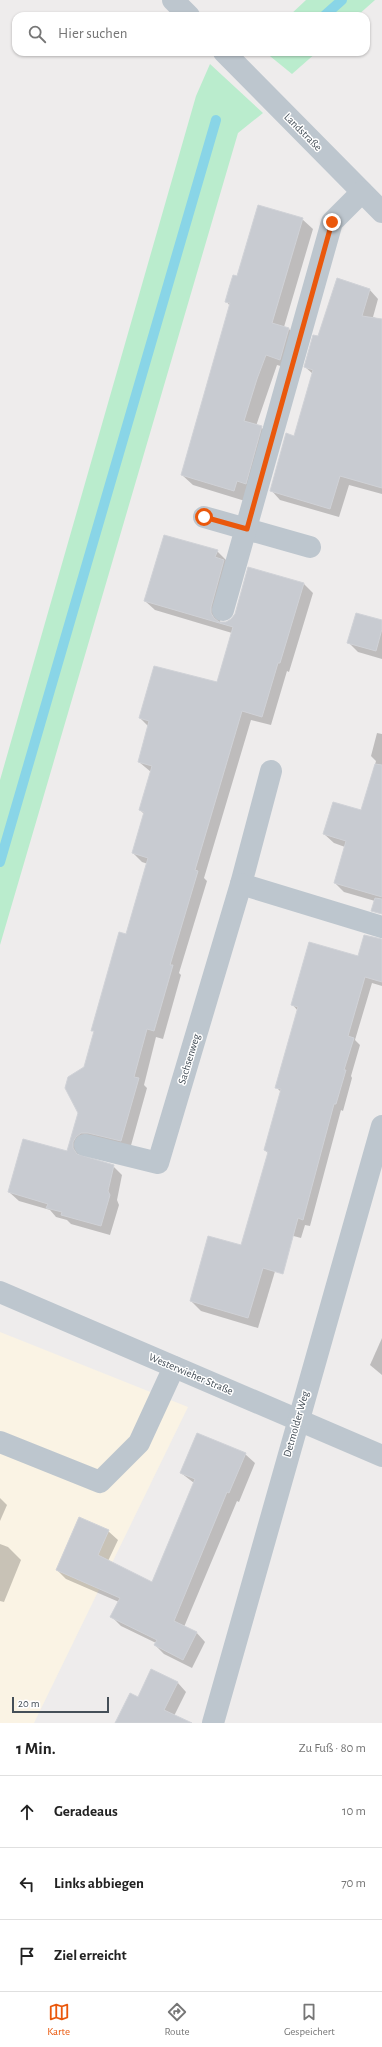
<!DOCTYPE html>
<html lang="de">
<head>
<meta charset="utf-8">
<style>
  body { margin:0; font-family:"Alegreya Sans",sans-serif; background:#f6f6f6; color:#222 }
  .scale { position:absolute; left:12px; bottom:10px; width:97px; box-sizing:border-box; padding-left:4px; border:2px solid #454f58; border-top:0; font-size:11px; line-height:14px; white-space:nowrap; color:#454f58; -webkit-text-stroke:3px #fff; paint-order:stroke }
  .stop { position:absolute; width:12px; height:12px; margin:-9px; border:3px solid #ea580c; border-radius:50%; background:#fff }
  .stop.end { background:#ea580c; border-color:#fff; box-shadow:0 1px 4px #0008 }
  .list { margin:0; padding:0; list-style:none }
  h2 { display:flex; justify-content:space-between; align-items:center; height:52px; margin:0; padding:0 16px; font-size:17px }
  h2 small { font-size:13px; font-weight:400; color:#767676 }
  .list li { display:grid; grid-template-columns:26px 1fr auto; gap:12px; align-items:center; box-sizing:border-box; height:72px; padding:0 16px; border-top:1px solid #e0e0e0 }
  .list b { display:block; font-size:15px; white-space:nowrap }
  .list em { font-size:13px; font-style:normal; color:#767676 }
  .icon { flex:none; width:22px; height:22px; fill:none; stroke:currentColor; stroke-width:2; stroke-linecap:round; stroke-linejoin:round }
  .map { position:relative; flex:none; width:382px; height:1723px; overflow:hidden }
  .search { position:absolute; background:#fff; box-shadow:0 1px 3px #0004; left:12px; right:12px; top:12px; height:44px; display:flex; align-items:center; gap:10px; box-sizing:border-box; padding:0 14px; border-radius:12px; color:#767676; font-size:15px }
  .sheet { height:268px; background:#fff }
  nav { display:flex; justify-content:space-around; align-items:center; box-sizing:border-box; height:56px; border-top:1px solid #e0e0e0; background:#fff; font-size:11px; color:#767676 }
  nav a { display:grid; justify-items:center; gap:2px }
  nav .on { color:#ea580c }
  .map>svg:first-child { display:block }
  .commercial { fill:#faf3e4 }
  .green { fill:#baeccd }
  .shadow { fill:#0003 }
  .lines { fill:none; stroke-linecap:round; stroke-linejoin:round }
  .stream { stroke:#89d5e7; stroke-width:10 }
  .building { fill:#c8cbd1; stroke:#d0d2d7 }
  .minor { stroke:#bdc6ce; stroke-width:22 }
  .route { stroke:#ea580c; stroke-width:5 }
  .labels { text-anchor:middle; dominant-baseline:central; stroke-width:3; stroke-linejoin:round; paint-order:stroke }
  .street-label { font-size:11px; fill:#454f58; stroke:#fff }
</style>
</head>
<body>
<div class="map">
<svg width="382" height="1723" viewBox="0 0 382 1723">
  <rect width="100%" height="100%" fill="#eeecec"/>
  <!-- commercial -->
  <polygon class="commercial" points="0,1332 188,1407 34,1723 0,1723"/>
  <!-- green -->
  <g class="green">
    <polygon points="306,0 375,0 357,16 289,16"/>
    <polygon points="265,52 317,52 292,74"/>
    <polygon points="210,64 263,113 238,133 0,945 0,780 196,96"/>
  </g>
  <!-- shadow -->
  <g class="shadow">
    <polygon points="302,219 313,229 284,327 289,329 299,339 291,369 277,365 256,426 261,427 272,438 245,501 193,485 182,475 230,306 226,301 238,277"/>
    <polygon points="369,289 378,299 373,317 382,320 382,494 349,485 339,517 280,500 271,490 295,437 313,374 305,367 319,338"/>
    <polygon points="217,551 226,560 220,623 227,623 304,584 313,593 289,672 287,671 271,725 251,720 204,878 207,881 179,973 181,975 163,1039 156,1037 144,1085 147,1088 130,1149 82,1151 82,1157 113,1166 122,1175 117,1200 119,1205 110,1235 71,1224 67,1220 56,1217 50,1210 19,1201 9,1192 68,1152 79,1113 85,1068 95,1032 93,1030 127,935 148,864 142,862 133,853 144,814 140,810 151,772 139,762 149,727 140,718 217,683 232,633 155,610 145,601"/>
    <polygon points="382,621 382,659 358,652 349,643"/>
    <polygon points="377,733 382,734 382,903 344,892 335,883 345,847 334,843 324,834 362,811 376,761 371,756"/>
    <polygon points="382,945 382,986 372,983 355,1040 360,1045 351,1076 352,1078 343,1111 341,1110 310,1226 305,1225 301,1238 256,1226 268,1153 265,1150 281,1092 276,1087 298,1011 292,1004 359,957"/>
    <polygon points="209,1237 276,1268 258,1328 201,1311 191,1301"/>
    <polygon points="382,1338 382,1375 370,1365"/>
    <polygon points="245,1454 255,1463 239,1502 237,1501 184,1627 196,1632 205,1642 192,1668 164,1654 155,1645 156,1643 121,1626 112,1617 119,1602 66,1579 57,1570 108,1531 118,1540 108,1561 152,1584 194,1483 181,1473"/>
    <polygon points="0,1498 7,1505 0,1521"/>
    <polygon points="0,1544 8,1547 21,1560 4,1602 0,1601"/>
    <polygon points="152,1671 178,1683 186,1692 174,1716 181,1723 116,1723 138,1698"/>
  </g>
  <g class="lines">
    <!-- stream -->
    <g class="stream">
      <polyline points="324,16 342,0"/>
      <polyline points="0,862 216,120"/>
    </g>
  </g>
  <!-- building -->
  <g class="building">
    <polygon points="258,205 303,218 272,323 289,328 280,360 266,355 257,379 244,421 262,426 246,484 237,481 234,491 181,475 230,303 225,302 229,288 233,275 237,276"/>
    <polygon points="337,278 370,289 362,316 382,319 382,488 340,476 330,509 270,491 286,433 294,436 313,370 304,367 313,335 318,336"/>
    <polygon points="164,535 218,550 215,557 224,560 211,607 211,613 214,618 219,622 226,622 231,619 235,614 248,567 304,583 280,663 278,663 262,717 242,711 195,870 198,871 170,965 173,965 154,1031 147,1029 134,1077 139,1078 121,1141 88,1133 81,1133 76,1137 73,1142 73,1148 77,1154 114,1165 108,1191 110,1195 101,1226 61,1215 62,1212 46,1208 48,1204 8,1192 23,1139 67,1151 78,1113 65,1088 68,1077 84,1067 94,1031 91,1031 119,932 126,934 148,858 132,853 144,812 139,810 152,766 138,762 149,721 139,718 154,666 217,682 233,627 144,601"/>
    <polygon points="356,613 382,620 382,629 376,651 347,643"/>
    <polygon points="375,764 382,765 382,897 334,883 346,841 323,834 333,802 361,810"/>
    <polygon points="375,898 382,899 382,914 371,911"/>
    <polygon points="364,935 382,939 382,982 365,977 348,1036 354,1038 344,1070 346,1070 336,1104 334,1104 303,1220 298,1218 283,1274 263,1268 248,1318 190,1301 208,1236 241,1245 268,1152 264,1150 281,1089 275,1088 298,1007 291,1005 309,942 358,956"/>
    <polygon points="197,1433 246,1453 229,1493 227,1492 174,1621 197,1632 183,1660 154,1645 157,1640 110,1617 120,1598 56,1570 79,1517 109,1530 98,1555 152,1582 195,1479 180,1473"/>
    <polygon points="151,1669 178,1682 164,1710 192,1723 115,1723 130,1693 138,1697"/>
  </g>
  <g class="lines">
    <!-- minor -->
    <g class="minor">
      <polyline points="173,0 189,16"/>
      <polyline points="224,52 382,212"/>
      <polyline points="204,517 310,547"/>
      <polyline points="223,610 332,222 362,192"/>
      <polyline points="271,771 241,884 382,927"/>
      <polyline points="85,1145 158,1163 241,884"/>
      <polyline points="0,1292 382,1456"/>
      <polyline points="0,1442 100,1482 139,1443 174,1367"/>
      <polyline points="213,1723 382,1126"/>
    </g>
  </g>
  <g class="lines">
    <!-- route -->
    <polyline class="route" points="204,517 247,529 332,222"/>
  </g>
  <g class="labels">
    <!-- street labels -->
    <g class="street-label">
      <text transform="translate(303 132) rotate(45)">Landstraße</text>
      <text transform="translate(189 1059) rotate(-73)">Sachsenweg</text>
      <text transform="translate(191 1374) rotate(23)">Westerwieher Straße</text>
      <text transform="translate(296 1424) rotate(-74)">Detmolder Weg</text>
    </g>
  </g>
</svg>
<div class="scale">20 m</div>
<div class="stop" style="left:204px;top:517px"></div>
<div class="stop end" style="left:332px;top:222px"></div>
<div class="search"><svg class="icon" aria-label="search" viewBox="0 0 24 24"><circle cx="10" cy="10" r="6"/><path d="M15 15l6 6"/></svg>Hier suchen</div>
</div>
<section class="sheet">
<h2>1 Min.<small>Zu Fuß · 80 m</small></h2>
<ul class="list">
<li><svg class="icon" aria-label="ahead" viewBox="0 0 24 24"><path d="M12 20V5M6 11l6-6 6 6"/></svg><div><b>Geradeaus</b></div><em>10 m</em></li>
<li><svg class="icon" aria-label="left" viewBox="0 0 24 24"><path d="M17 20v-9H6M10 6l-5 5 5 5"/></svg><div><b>Links abbiegen</b></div><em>70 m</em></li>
<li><svg class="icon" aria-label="arrive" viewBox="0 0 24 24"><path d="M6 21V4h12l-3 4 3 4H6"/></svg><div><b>Ziel erreicht</b></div></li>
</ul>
</section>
<nav>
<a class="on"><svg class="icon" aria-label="map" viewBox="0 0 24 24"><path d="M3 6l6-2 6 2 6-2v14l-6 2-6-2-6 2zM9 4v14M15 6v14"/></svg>Karte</a>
<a><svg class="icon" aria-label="directions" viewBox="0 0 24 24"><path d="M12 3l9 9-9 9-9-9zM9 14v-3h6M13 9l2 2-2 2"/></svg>Route</a>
<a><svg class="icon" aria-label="saved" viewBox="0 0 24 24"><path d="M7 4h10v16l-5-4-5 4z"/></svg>Gespeichert</a>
</nav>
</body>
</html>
